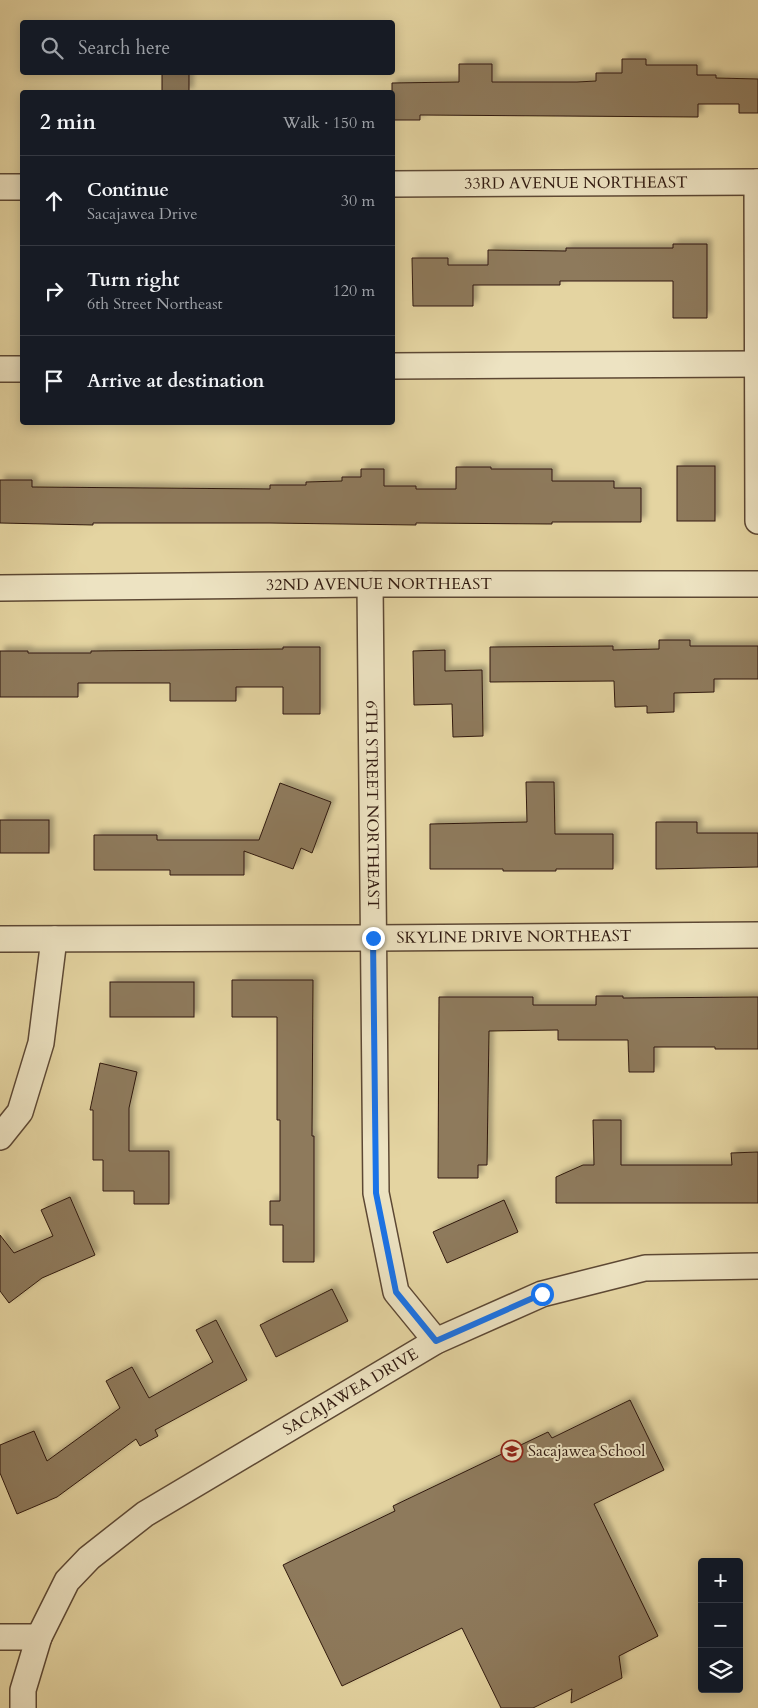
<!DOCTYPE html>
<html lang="en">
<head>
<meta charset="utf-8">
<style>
  body { margin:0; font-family:Cardo,serif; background:#242831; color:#f1f3f6 }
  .controls { position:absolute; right:15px; bottom:15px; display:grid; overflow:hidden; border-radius:5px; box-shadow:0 2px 12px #0003 }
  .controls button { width:45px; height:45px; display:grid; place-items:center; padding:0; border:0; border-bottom:1px solid #363941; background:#171b24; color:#f1f3f6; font:25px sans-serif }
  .stop { position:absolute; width:15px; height:15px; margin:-11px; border:4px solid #1a73e8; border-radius:50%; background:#fff }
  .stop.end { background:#1a73e8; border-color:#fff; box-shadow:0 1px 5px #0008 }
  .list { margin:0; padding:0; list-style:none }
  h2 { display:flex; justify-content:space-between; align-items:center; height:65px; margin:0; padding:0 20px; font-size:21px }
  h2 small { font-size:16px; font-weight:400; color:#9ea1a6 }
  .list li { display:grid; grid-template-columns:32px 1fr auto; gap:15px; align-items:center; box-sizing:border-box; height:90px; padding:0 20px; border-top:1px solid #363941 }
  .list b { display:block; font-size:19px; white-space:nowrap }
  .list p { margin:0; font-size:16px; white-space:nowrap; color:#9ea1a6 }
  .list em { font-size:16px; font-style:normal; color:#9ea1a6 }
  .icon { flex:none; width:28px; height:28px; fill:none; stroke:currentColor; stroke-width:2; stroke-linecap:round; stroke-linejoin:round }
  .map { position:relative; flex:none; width:758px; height:1708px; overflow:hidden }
  .search { position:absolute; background:#171b24; box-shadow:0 2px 12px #0003; left:20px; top:20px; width:375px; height:55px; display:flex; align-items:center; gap:12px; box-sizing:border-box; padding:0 18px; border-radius:5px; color:#9ea1a6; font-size:19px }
  .panel { position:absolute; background:#171b24; box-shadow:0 2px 12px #0003; left:20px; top:90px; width:375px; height:335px; border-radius:5px }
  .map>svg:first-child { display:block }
  .building { fill:#8e7a5b; stroke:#30190f; filter:url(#shadow) }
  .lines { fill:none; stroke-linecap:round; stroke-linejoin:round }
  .minor-casing { stroke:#5d4834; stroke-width:28 }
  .minor { stroke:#ede3c2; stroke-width:25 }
  .route { stroke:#1a73e8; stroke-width:6 }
  .labels { text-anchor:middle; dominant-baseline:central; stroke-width:4; stroke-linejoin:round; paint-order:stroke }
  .street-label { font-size:16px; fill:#30190f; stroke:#ede3c2 }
  .poi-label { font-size:16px; fill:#30190f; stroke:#ede3c2; text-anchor:start }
</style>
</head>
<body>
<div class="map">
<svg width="758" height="1708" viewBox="0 0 758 1708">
  <defs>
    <filter id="shadow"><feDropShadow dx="4.5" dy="-4.5" stdDeviation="2.5" flood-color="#0004"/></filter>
  </defs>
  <rect width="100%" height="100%" fill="#e4d4a1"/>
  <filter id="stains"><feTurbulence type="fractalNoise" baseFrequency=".004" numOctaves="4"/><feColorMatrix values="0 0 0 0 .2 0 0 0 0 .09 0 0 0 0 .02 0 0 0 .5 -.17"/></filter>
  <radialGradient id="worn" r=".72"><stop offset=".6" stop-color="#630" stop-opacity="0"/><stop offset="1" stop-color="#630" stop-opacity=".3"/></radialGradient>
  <!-- building -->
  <g class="building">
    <polygon points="622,59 646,59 646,65 697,65 697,75 716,75 716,78 758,79 758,113 739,113 739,104 698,104 698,117 420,115 420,120 392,120 392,83 459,82 459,64 492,64 492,82 577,82 596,81 596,73 622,73"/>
    <rect x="162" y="72" width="27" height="20"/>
    <polygon points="673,244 707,244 707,318 673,318 673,281 560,281 560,285 473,285 473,306 413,306 412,258 448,258 448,265 488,265 488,250 566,251 566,248 673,248"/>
    <rect x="677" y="466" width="38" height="55"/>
    <polygon points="456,467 491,467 491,469 552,469 552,481 614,481 614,488 641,488 641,522 552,522 552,524 416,523 416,525 270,523 93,523 93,525 0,523 0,480 32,480 32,487 270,489 270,485 306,485 306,482 342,481 342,477 361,477 361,469 384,469 384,486 416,486 416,489 456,489"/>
    <polygon points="659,640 690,640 690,646 758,646 758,679 714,679 714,692 674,693 674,712 647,713 647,706 615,707 614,681 490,682 490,647 613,646 613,650 659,649"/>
    <polygon points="283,647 320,647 320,714 283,714 283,687 236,687 236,701 170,701 170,683 78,683 78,697 0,697 0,651 28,651 28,653 91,653 91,651 283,649"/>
    <polygon points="445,650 445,671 482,670 483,736 453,737 452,704 414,705 413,651"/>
    <polygon points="526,782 554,782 555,834 613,834 613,869 556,869 556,871 503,871 503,869 430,869 430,824 527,822"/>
    <polygon points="280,783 331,802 312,853 301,848 293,869 244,851 244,875 170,875 170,870 94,870 94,835 157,835 157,840 259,840"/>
    <rect x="0" y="820" width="49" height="33"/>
    <polygon points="656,822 697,822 697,833 758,833 758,867 656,869"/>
    <polygon points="232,980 313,980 312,1136 314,1136 314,1262 283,1262 283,1225 270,1225 270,1201 280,1201 280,1120 277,1120 277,1017 232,1017"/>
    <rect x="110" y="982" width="84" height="35"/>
    <polygon points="596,996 623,996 623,998 758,997 758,1049 715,1049 715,1047 654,1047 654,1072 629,1072 628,1040 558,1040 558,1030 489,1031 487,1165 478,1165 478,1178 438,1178 439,997 533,997 533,1005 596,1005"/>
    <polygon points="100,1063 137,1072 129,1108 129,1151 169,1151 169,1204 134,1204 134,1191 103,1191 103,1160 93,1160 93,1110 90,1110"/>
    <polygon points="593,1120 621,1120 621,1165 732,1165 731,1153 758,1152 758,1203 556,1203 556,1177 583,1165 594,1165"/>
    <polygon points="70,1197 95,1255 42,1278 9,1303 0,1291 0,1235 14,1253 53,1236 41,1210"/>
    <polygon points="504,1200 518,1232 447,1263 433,1232"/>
    <polygon points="332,1289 348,1321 276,1357 260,1325"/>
    <polygon points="216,1320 247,1380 155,1430 158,1436 140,1446 136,1439 57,1497 17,1514 0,1473 0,1445 34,1431 47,1461 120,1408 106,1381 132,1367 149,1398 213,1362 196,1330"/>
    <polygon points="630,1400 664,1470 594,1504 658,1636 619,1656 622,1678 571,1703 572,1689 533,1708 501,1708 462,1628 342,1686 283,1565 395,1511 393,1506 548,1432 552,1438"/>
  </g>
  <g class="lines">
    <!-- minor casing -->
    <g class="minor-casing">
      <g id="minor">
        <polyline points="757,182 758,521"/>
        <path id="s1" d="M392,184L758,182"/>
        <polyline points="0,187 22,187"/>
        <polyline points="392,366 757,364"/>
        <polyline points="0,369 22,369"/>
        <path id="s2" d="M370,584L376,1193L396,1292L436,1341"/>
        <path id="s3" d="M0,588L370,584H758"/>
        <path id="s4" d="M0,939L373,938L758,935"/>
        <polyline points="0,1137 20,1112 41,1043 54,939"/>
        <polyline points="0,1637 39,1637"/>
        <path id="s5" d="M23,1708V1690L39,1637L67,1581L89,1558L145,1514L436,1341L542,1294L645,1268L758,1266"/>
      </g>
    </g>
    <!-- minor -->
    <use href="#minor" class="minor"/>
  </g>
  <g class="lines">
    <!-- route -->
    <polyline class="route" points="373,938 376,1193 396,1292 436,1341 542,1294"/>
  </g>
  <!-- icons -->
  <defs>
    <g id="school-ring" transform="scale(1.125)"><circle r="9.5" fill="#ede3c2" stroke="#8f2418" stroke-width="1.5"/><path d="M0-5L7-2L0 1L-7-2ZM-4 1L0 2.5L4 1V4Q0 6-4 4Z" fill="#8f2418"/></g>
  </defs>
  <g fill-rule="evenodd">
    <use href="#school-ring" x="512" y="1451"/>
  </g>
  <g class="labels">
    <!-- street labels -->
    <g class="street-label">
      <text stroke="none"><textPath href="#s1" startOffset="184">33RD AVENUE NORTHEAST</textPath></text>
      <text stroke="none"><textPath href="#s3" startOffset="379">32ND AVENUE NORTHEAST</textPath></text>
      <text stroke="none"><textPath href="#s2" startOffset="221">6TH STREET NORTHEAST</textPath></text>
      <text stroke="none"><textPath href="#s4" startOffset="514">SKYLINE DRIVE NORTHEAST</textPath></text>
      <text stroke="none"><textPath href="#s5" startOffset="478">SACAJAWEA DRIVE</textPath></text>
    </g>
    <!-- poi labels -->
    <g class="poi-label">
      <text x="528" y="1451">Sacajawea School</text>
    </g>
  </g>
  <rect width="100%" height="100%" filter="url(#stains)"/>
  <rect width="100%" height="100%" fill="url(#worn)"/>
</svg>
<div class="controls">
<button>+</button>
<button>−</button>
<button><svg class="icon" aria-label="layers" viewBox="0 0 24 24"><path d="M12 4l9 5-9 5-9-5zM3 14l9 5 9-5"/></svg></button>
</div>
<div class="stop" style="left:542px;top:1294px"></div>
<div class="stop end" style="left:373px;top:938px"></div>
<div class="search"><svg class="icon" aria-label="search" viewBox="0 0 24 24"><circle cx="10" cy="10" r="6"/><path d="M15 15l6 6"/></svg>Search here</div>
<section class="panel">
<h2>2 min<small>Walk · 150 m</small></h2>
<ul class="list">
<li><svg class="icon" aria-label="ahead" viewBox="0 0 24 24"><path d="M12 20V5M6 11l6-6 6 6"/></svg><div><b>Continue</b><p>Sacajawea Drive</p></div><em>30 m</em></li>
<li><svg class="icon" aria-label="right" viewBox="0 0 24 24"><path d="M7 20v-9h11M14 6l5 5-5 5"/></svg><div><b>Turn right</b><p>6th Street Northeast</p></div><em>120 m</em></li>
<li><svg class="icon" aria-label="arrive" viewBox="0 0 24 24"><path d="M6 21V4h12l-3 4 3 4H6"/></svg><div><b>Arrive at destination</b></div></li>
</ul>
</section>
</div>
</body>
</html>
